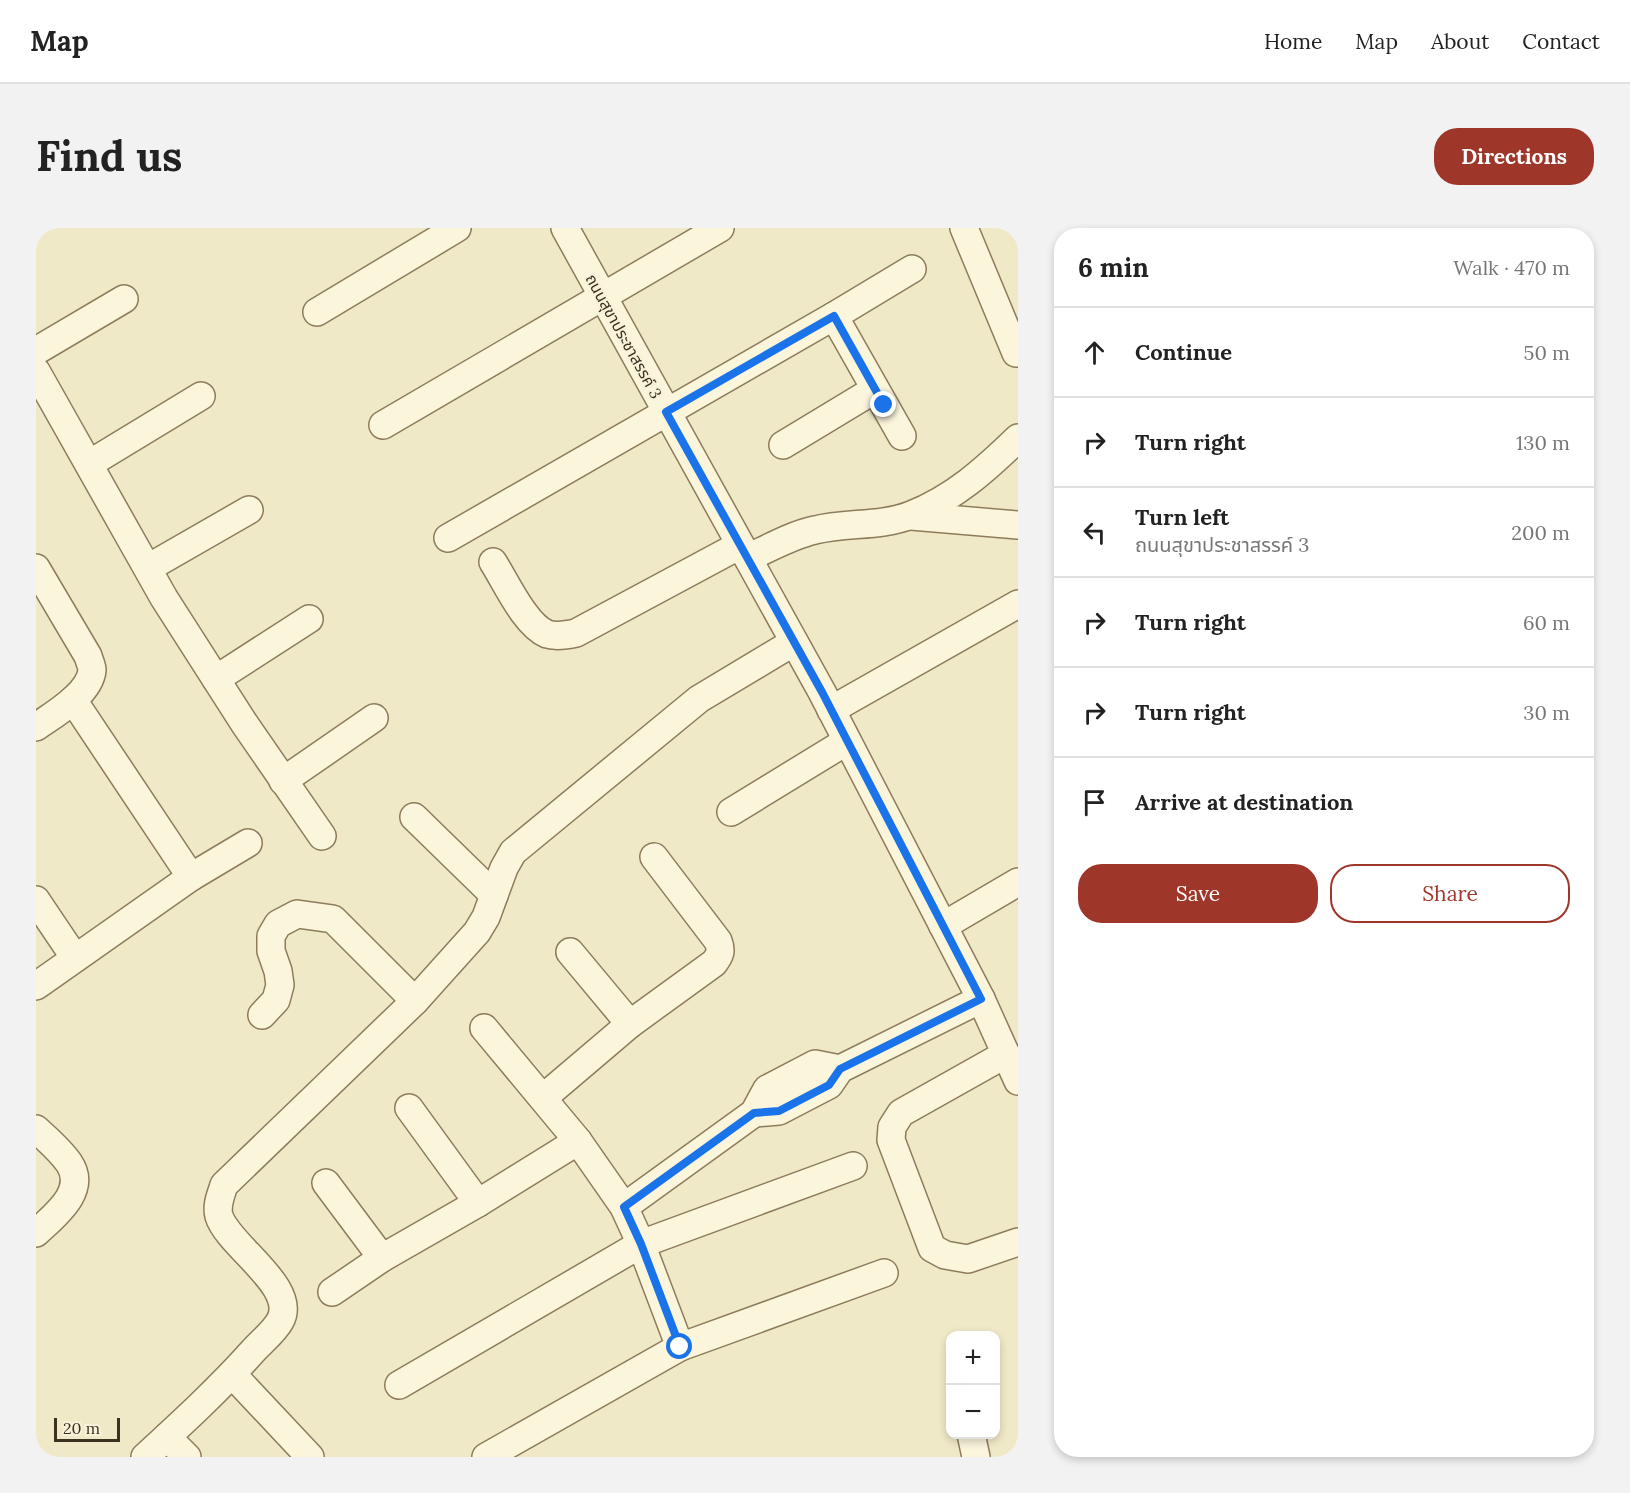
<!DOCTYPE html>
<html lang="en">
<head>
<meta charset="utf-8">
<style>
  body { margin:0; font-family:Lora,"Noto Sans Thai",serif; background:#f2f2f2; color:#222 }
  .controls { position:absolute; right:18px; bottom:18px; display:grid; overflow:hidden; border-radius:12px; box-shadow:0 3px 9px #0003 }
  .controls button { width:54px; height:54px; display:grid; place-items:center; padding:0; border:0; border-bottom:2px solid #e0e0e0; background:#fff; color:#222; font:30px sans-serif }
  .scale { position:absolute; left:18px; bottom:15px; width:66px; box-sizing:border-box; padding-left:6px; border:3px solid #3d3120; border-top:0; font-size:16px; line-height:21px; white-space:nowrap; color:#3d3120; -webkit-text-stroke:4px #f7f2d8; paint-order:stroke }
  .stop { position:absolute; width:18px; height:18px; margin:-14px; border:4px solid #1a73e8; border-radius:50%; background:#fff }
  .stop.end { background:#1a73e8; border-color:#fff; box-shadow:0 2px 6px #0008 }
  .list { margin:0; padding:0; list-style:none }
  h2 { display:flex; justify-content:space-between; align-items:center; height:78px; margin:0; padding:0 24px; font-size:26px }
  h2 small { font-size:20px; font-weight:400; color:#767676 }
  .list li { display:grid; grid-template-columns:39px 1fr auto; gap:18px; align-items:center; box-sizing:border-box; height:90px; padding:0 24px; border-top:2px solid #e0e0e0 }
  .list b { display:block; font-size:22px; white-space:nowrap }
  .list p { margin:0; font-size:20px; white-space:nowrap; color:#767676 }
  .list em { font-size:20px; font-style:normal; color:#767676 }
  .actions { display:flex; gap:12px; padding:18px 24px }
  .actions a { flex:1; padding:14px 0; border:2px solid #9e372a; border-radius:24px; text-align:center; font-size:21px; color:#9e372a }
  .actions .main { background:#9e372a; color:#fff }
  .icon { flex:none; width:33px; height:33px; fill:none; stroke:currentColor; stroke-width:2; stroke-linecap:round; stroke-linejoin:round }
  .map { position:relative; flex:none; width:982px; height:1229px; overflow:hidden; border-radius:24px }
  header { display:flex; align-items:center; gap:36px; box-sizing:border-box; height:84px; padding:0 30px; background:#fff; border-bottom:2px solid #e0e0e0 }
  header strong { font-size:28px }
  nav { display:flex; gap:33px; margin-inline-start:auto; font-size:21px }
  .intro { display:flex; align-items:center; justify-content:space-between; box-sizing:border-box; height:144px; padding:0 36px }
  h1 { margin:0; font-size:42px }
  .button { padding:15px 27px; border-radius:24px; background:#9e372a; color:#fff; font-size:21px; font-weight:700 }
  main { display:flex; gap:36px; padding:0 36px }
  aside { flex:1; background:#fff; border-radius:24px; box-shadow:0 3px 9px #0003 }
  .map>svg:first-child { display:block }
  .lines { fill:none; stroke-linecap:round; stroke-linejoin:round }
  .minor-casing { stroke:#8d7c5c; stroke-width:30 }
  .minor { stroke:#faf5db; stroke-width:27 }
  .route { stroke:#1a73e8; stroke-width:8 }
  .labels { text-anchor:middle; dominant-baseline:central; stroke-width:4.5; stroke-linejoin:round; paint-order:stroke }
  .street-label { font-size:16px; fill:#3d3120; stroke:#f7f2d8 }
</style>
</head>
<body>
<header>
<strong>Map</strong>
<nav><a>Home</a><a>Map</a><a>About</a><a>Contact</a></nav>
</header>
<div class="intro"><h1>Find us</h1><a class="button">Directions</a></div>
<main>
<div class="map">
<svg width="982" height="1229" viewBox="0 0 982 1229">
  <rect width="100%" height="100%" fill="#f0e9c8"/>
  <g class="lines">
    <!-- minor casing -->
    <g class="minor-casing">
      <g id="minor">
        <polyline points="529,0 786,464 945,771 982,853"/>
        <polyline points="928,0 980,125"/>
        <polyline points="281,84 421,0"/>
        <polyline points="798,88 866,208"/>
        <polyline points="0,123 88,71"/>
        <polyline points="0,143 128,370 208,495 286,608"/>
        <polyline points="347,197 684,0"/>
        <polyline points="747,217 838,162"/>
        <polyline points="53,236 165,168"/>
        <polyline points="875,288 982,297"/>
        <polyline points="412,310 798,88 876,41"/>
        <path d="M712,330C733,320 756,307 779,302C811,294 844,299 875,287C918,270 949,242 982,210"/>
        <path d="M457,334C470,354 489,397 511,406C520,409 531,407 540,405L704,317"/>
        <path d="M0,340L52,428C53,432 56,438 56,442C54,466 17,487 0,499"/>
        <polyline points="112,340 213,282"/>
        <polyline points="180,451 273,391"/>
        <polyline points="37,472 155,649"/>
        <polyline points="795,482 982,376"/>
        <polyline points="247,553 338,490"/>
        <polyline points="695,584 811,513"/>
        <polyline points="378,589 458,667"/>
        <polyline points="0,672 39,730"/>
        <polyline points="907,698 982,654"/>
        <polyline points="534,724 594,796"/>
        <polyline points="0,758 155,649 212,615"/>
        <polyline points="226,787 240,772 244,757 242,743 235,723 235,708 242,696 261,686 297,691 379,773"/>
        <polyline points="448,800 542,913 588,979 605,1016 644,1119"/>
        <polyline points="970,826 865,885 856,899 855,912 896,1020 909,1027 932,1031 982,1014"/>
        <path d="M507,870L594,796L678,735C684,727 686,723 682,713L618,629"/>
        <polyline points="373,880 442,975"/>
        <polyline points="718,885 743,883 793,857 804,841 945,771"/>
        <path d="M0,901C11,911 24,922 33,935C52,963 18,988 0,1005"/>
        <polyline points="290,955 346,1030"/>
        <polyline points="588,979 718,885 731,861 779,836 804,841"/>
        <polyline points="296,1064 346,1030 442,975 542,913"/>
        <polyline points="196,1146 274,1229"/>
        <polyline points="363,1157 605,1016 817,938"/>
        <polyline points="935,1206 940,1229"/>
        <polyline points="131,1209 151,1229"/>
        <path d="M109,1229C146,1195 183,1161 217,1123C225,1114 238,1104 244,1093C263,1059 192,1018 183,988C180,977 185,967 188,957L379,773L441,704L450,689L468,640L477,624L663,471L758,414"/>
        <polyline points="450,1229 644,1119 848,1045"/>
      </g>
    </g>
    <!-- minor -->
    <use href="#minor" class="minor"/>
  </g>
  <g class="lines">
    <!-- route -->
    <polyline class="route" points="644,1119 605,1016 588,979 718,885 743,883 793,857 804,841 945,771 786,464 630,184 798,88 848,177"/>
  </g>
  <g class="labels">
    <!-- street labels -->
    <g class="street-label">
      <text transform="translate(588 108) rotate(61)">ถนนสุขาประชาสรรค์ 3</text>
    </g>
  </g>
</svg>
<div class="controls">
<button>+</button>
<button>−</button>
</div>
<div class="scale">20 m</div>
<div class="stop" style="left:644px;top:1119px"></div>
<div class="stop end" style="left:848px;top:177px"></div>
</div>
<aside>
<h2>6 min<small>Walk · 470 m</small></h2>
<ul class="list">
<li><svg class="icon" aria-label="ahead" viewBox="0 0 24 24"><path d="M12 20V5M6 11l6-6 6 6"/></svg><div><b>Continue</b></div><em>50 m</em></li>
<li><svg class="icon" aria-label="right" viewBox="0 0 24 24"><path d="M7 20v-9h11M14 6l5 5-5 5"/></svg><div><b>Turn right</b></div><em>130 m</em></li>
<li><svg class="icon" aria-label="left" viewBox="0 0 24 24"><path d="M17 20v-9H6M10 6l-5 5 5 5"/></svg><div><b>Turn left</b><p>ถนนสุขาประชาสรรค์ 3</p></div><em>200 m</em></li>
<li><svg class="icon" aria-label="right" viewBox="0 0 24 24"><path d="M7 20v-9h11M14 6l5 5-5 5"/></svg><div><b>Turn right</b></div><em>60 m</em></li>
<li><svg class="icon" aria-label="right" viewBox="0 0 24 24"><path d="M7 20v-9h11M14 6l5 5-5 5"/></svg><div><b>Turn right</b></div><em>30 m</em></li>
<li><svg class="icon" aria-label="arrive" viewBox="0 0 24 24"><path d="M6 21V4h12l-3 4 3 4H6"/></svg><div><b>Arrive at destination</b></div></li>
</ul>
<div class="actions"><a class="main">Save</a><a>Share</a></div>
</aside>
</main>
</body>
</html>
